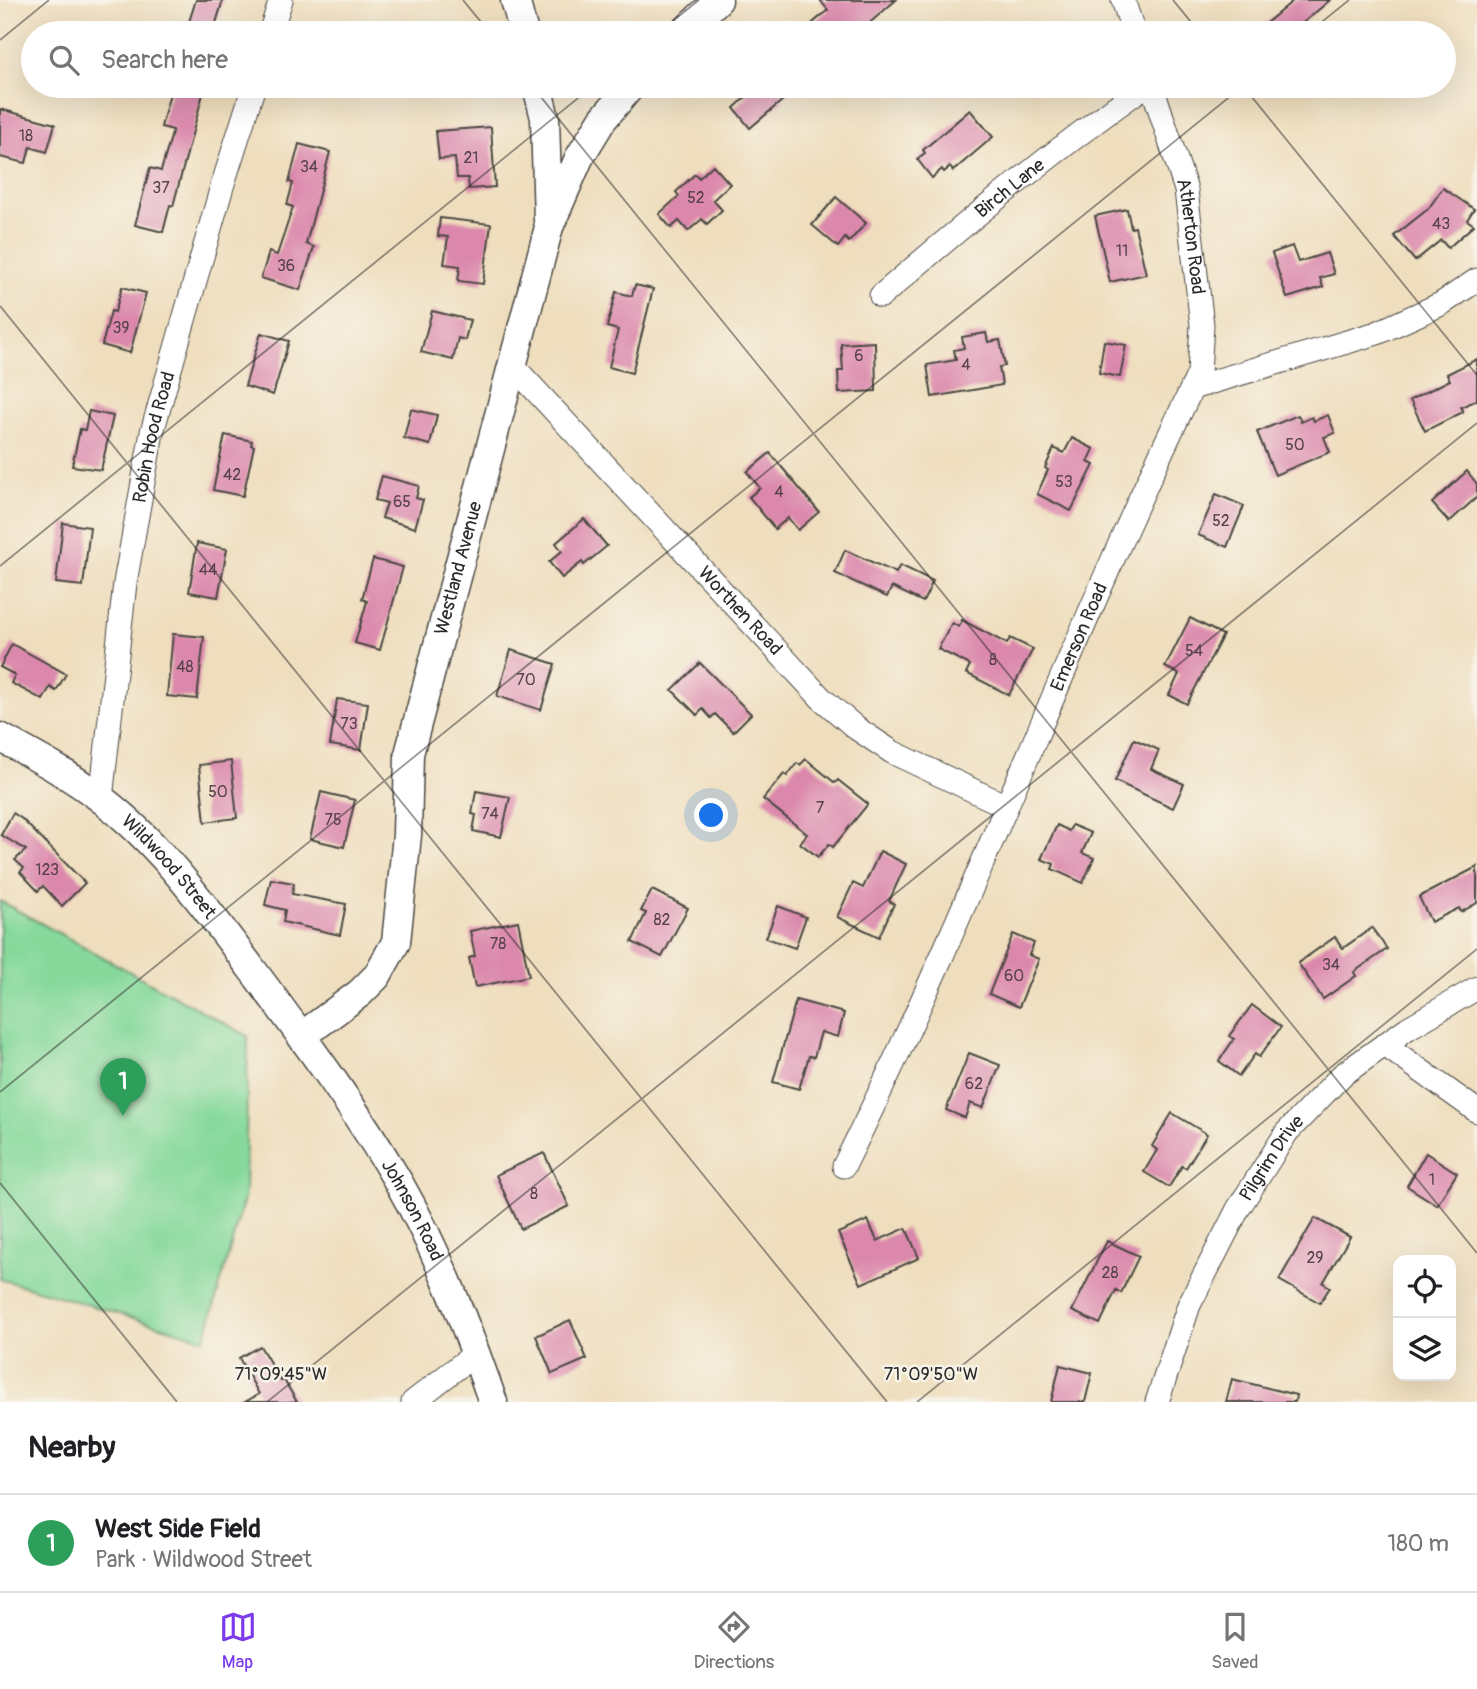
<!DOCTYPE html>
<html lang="en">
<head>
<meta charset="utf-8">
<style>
  body { margin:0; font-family:Pangolin,sans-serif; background:#f2f2f2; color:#202124 }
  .controls { position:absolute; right:21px; bottom:21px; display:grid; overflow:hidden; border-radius:14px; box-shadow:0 7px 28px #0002 }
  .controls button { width:63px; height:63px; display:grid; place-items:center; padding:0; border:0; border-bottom:2px solid #e0e0e0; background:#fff; color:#202124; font:35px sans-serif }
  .you { position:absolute; left:712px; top:816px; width:24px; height:24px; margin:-18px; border:5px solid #fff; border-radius:50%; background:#1a73e8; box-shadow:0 0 0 10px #1a73e833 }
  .badge { display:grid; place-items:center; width:46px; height:46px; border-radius:50%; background:#7c3aed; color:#fff; font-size:23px; font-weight:700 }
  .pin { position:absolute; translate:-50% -58px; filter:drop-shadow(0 2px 4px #0008) }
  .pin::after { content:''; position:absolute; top:37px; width:24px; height:21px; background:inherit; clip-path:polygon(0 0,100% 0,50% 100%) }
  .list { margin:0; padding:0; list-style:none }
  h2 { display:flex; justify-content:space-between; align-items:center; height:91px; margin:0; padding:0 28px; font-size:30px }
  h2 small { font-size:23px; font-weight:400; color:#757577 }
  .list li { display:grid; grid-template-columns:46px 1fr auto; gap:21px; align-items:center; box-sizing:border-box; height:98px; padding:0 28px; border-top:2px solid #e0e0e0 }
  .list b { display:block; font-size:26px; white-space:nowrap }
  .list p { margin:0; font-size:23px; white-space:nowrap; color:#757577 }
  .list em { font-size:23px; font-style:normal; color:#757577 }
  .icon { flex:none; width:38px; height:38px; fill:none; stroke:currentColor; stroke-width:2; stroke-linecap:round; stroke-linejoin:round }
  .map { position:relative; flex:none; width:1477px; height:1402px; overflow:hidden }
  .search { position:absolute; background:#fff; box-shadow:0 7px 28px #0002; left:21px; right:21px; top:21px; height:77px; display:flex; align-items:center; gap:18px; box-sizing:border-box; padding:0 24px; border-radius:38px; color:#757577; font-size:26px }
  .sheet { height:189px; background:#fff }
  nav { display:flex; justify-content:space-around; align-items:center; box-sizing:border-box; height:98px; border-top:2px solid #e0e0e0; background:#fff; font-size:19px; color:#757577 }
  nav a { display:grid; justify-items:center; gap:4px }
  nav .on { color:#7c3aed }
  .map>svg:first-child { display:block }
  .green { fill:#86d99b; stroke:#588263; stroke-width:2 }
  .building { fill:#db88ac }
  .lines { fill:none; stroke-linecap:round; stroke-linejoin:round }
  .minor-casing { stroke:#484641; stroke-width:25 }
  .tertiary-casing { stroke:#484641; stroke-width:31 }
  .minor { stroke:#fff; stroke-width:23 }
  .tertiary { stroke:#fff; stroke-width:28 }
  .ticks { fill:none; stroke:#2b2b2b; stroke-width:2; stroke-opacity:0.45 }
  .labels { text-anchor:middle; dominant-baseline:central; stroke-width:5; stroke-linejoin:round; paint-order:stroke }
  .number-label { font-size:16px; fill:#57424b }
  .street-label { font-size:19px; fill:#2b2b2b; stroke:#f7f3e8 }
  .ticks-label { font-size:18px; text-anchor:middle; fill:#2b2b2b; stroke:#f7f3e8; stroke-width:5; stroke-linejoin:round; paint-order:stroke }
</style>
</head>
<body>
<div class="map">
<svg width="1477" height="1402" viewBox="0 0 1477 1402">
  <rect width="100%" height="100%" fill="#f7f3e8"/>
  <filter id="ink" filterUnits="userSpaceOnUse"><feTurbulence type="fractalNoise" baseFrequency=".0143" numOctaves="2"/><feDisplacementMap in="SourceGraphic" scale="14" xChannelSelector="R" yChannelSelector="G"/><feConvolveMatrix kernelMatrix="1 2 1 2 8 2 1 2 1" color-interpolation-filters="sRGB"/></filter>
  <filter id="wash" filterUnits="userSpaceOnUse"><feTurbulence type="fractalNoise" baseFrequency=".00686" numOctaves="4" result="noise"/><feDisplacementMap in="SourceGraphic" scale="28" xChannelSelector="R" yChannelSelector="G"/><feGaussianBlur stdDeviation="1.57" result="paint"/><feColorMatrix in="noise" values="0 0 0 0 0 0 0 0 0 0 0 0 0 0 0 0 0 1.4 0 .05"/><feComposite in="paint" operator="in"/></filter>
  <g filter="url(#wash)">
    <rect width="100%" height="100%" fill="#efdebe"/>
    <!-- green -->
    <polygon class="green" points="0,901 248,1036 245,1195 205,1339 0,1279"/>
    <g id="blocks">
      <!-- building -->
      <g class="building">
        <polygon points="196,0 223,0 213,33 188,25"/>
        <polygon points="820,0 896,0 858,33 801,33 828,10"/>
        <polygon points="1294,0 1330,0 1291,33 1254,33"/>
        <polygon points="172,86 205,86 173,206 170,205 163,232 135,225 150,168 161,171 173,130 161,127"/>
        <polygon points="738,86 793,86 780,97 783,100 750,128 734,108 747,96"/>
        <polygon points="0,109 55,124 47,152 30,147 26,163 0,157"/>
        <polygon points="970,110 993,137 953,171 950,167 944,172 942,169 932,178 917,159 925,153 923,150"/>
        <polygon points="491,127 495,187 469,189 468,178 457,178 455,158 439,159 436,131"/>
        <polygon points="299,144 330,152 306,244 314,247 300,290 261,278 269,252 277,255 293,207 287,205 293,183 289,182"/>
        <polygon points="713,165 730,184 713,200 722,210 707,224 702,219 688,231 679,221 671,228 659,214 679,196 676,192 695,174 699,178"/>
        <polygon points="1443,188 1474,209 1467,220 1474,225 1448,248 1441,240 1415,261 1394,236 1428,209"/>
        <polygon points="836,197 866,223 849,242 845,238 838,247 812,225"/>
        <polygon points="1127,209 1131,228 1135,227 1146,274 1110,282 1095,216"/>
        <polygon points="440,218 491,224 483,284 458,281 460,266 444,264 448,237 438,236"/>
        <polygon points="1292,246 1298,262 1327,253 1334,274 1320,278 1323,287 1287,298 1272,253"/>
        <polygon points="635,285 653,289 632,373 609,367 618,330 607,327 616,292 632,296"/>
        <polygon points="122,287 146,293 130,353 102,345 111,311 115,312"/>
        <polygon points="432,311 470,320 465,340 458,338 453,360 421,352"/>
        <polygon points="261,333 289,341 273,395 245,386"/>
        <polygon points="986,333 988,342 1000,340 1005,366 999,367 1002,385 932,397 927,365 956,360 954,350 964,348 962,337"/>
        <polygon points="1104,341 1126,345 1120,377 1099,373"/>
        <polygon points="875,342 876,391 839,393 838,371 843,371 841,344"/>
        <polygon points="1477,359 1477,400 1461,407 1463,412 1425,431 1410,400 1450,380 1447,374"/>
        <polygon points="411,409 437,415 430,445 404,438"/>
        <polygon points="89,411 113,416 101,470 72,466 80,429 85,430"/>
        <polygon points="1298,415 1301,422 1312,417 1314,421 1328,415 1335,433 1324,437 1330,452 1275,475 1257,432"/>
        <polygon points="225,435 252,441 251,445 254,446 243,496 213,490"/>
        <polygon points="1072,438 1094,449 1088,462 1094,465 1071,511 1037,494 1048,470 1045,468 1054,448 1064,453"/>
        <polygon points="770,453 819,512 798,530 788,518 775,529 749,497 760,488 747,472"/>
        <polygon points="1467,471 1477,484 1477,497 1449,522 1432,503"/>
        <polygon points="382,476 419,486 416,498 423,500 415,528 382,518 387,503 375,500"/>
        <polygon points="1216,494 1244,506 1227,547 1198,535"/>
        <polygon points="584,519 607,546 584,565 582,562 562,578 549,562 562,551 556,543"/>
        <polygon points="63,523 90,527 83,586 56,583"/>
        <polygon points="197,543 227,549 218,597 189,592"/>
        <polygon points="845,550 896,573 900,565 933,581 923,602 892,587 887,597 835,573"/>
        <polygon points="373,559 403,567 380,650 355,643 367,601 362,599"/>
        <polygon points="1190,618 1223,635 1187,704 1169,695 1179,674 1165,667"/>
        <polygon points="962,620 1007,644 1010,638 1033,649 1009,695 966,673 970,665 938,649 952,623 959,627"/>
        <polygon points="173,634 204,637 197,699 167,696"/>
        <polygon points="12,644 66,674 56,691 50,687 43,700 11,683 15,675 0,667"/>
        <polygon points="511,650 555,664 541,710 497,696"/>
        <polygon points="700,663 751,714 733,732 715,714 711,718 703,709 697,715 672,690"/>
        <polygon points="337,699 368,703 361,750 330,745"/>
        <polygon points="1134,739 1159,750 1151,769 1184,784 1173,808 1115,781"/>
        <polygon points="806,759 835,783 838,780 868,804 833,847 829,844 818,857 800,843 807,834 763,799 784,774 787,776 797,763 800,765"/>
        <polygon points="231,761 237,818 205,822 199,765"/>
        <polygon points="476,791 510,797 501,837 473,831 476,815 472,814"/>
        <polygon points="321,792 355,800 344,847 310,839"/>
        <polygon points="13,813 22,819 85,883 62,906 43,886 38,891 20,872 24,868 15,860 26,850 1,835"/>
        <polygon points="1057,825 1069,831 1072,825 1091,833 1082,853 1094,858 1083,883 1052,869 1054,864 1041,859"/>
        <polygon points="880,851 906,864 889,901 894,904 879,937 837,917 853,883 863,888"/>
        <polygon points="1477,867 1477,903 1461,912 1459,908 1431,922 1419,897"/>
        <polygon points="271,879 294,883 292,894 346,904 340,935 283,922 285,910 265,905"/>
        <polygon points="652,890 688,908 662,957 632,942 646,913 641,911"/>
        <polygon points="778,906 806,917 795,948 766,938"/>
        <polygon points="518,921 529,976 475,987 469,958 475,956 470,931"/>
        <polygon points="1372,928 1387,949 1354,972 1356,976 1323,999 1298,963 1335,937 1343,948"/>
        <polygon points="1013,934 1034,943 1029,955 1039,959 1019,1007 989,994"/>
        <polygon points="796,1000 844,1013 838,1037 821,1032 814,1057 809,1056 799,1089 773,1082"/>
        <polygon points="1252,1005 1281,1027 1259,1057 1255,1054 1239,1076 1219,1061 1234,1039 1229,1036"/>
        <polygon points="969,1053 1000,1065 983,1108 970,1103 965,1118 946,1110"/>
        <polygon points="1172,1113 1207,1134 1186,1168 1182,1166 1169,1187 1144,1172 1157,1150 1152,1146"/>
        <polygon points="544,1153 569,1206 521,1229 496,1175"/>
        <polygon points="1426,1153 1457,1173 1437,1205 1407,1186"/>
        <polygon points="1315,1218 1350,1237 1323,1283 1330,1287 1320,1303 1279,1280"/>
        <polygon points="868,1220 877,1241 906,1228 919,1258 861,1284 838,1233"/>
        <polygon points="1107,1241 1139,1256 1121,1293 1116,1290 1100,1324 1072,1311"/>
        <polygon points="570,1320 587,1359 552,1374 536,1336"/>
        <polygon points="260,1346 281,1381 284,1380 297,1402 245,1402 259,1394 239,1358"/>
        <polygon points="1060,1365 1092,1373 1085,1402 1051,1402"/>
        <polygon points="1232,1379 1296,1395 1295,1402 1226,1402"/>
      </g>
    </g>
  </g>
  <g filter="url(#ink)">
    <use href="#blocks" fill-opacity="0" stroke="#484641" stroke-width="2"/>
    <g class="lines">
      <!-- minor casing -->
      <g class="minor-casing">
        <g id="minor">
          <polyline points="1123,0 1134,33"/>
          <polyline points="270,33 281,0"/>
          <path id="s1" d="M1152,86L1186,190L1202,325L1199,373L1192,388"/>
          <path id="s2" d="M881,296C966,222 1053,151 1145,86"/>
          <path id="s3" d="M513,366L821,698L856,728L892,752L1006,806"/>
          <path id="s4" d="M101,799L125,583L152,432L221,190L254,86"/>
          <polyline points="1385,1045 1477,1111"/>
          <path id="s5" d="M844,1166C971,911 1068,643 1192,388L1377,333L1441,304L1477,280"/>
          <polyline points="413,1402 476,1353"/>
          <path id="s6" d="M1157,1402L1189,1305L1238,1209L1287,1132L1342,1075L1408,1028L1477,988"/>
        </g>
      </g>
      <!-- tertiary casing -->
      <g class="tertiary-casing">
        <g id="tertiary">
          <polyline points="515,0 524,33"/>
          <polyline points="683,33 718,0"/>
          <polyline points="537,86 545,118 548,221"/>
          <path id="s7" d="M0,737C34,756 69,774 100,798C160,843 206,908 251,968C303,1038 355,1107 399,1183C438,1251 467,1328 493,1402"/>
          <path id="s8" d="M302,1036L360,993L377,976L396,942L407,835L409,754L549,227L579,158L603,119L631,86"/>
        </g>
      </g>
      <!-- minor -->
      <use href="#minor" class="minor"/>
      <!-- tertiary -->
      <use href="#tertiary" class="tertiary"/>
    </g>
  </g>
  <!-- ticks -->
  <path class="ticks" d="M463,0L490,33M1173,0L1200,33M658,33L699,0M1308,33L1349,0M0,40L49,0M532,86L1477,1253M1243,86L1477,375M0,306L887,1402M0,566L593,86M0,1092L1243,86M0,1183L177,1402M267,1402L1477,423M917,1402L1477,949"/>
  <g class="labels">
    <!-- number labels -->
    <g class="number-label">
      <text x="26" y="136">18</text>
      <text x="471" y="158">21</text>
      <text x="309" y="167">34</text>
      <text x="161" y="188">37</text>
      <text x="696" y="198">52</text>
      <text x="1441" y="224">43</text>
      <text x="1122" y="251">11</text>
      <text x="286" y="266">36</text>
      <text x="121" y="328">39</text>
      <text x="859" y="356">6</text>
      <text x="966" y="365">4</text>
      <text x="1295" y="445">50</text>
      <text x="232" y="475">42</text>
      <text x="1064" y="482">53</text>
      <text x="779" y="492">4</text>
      <text x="402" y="502">65</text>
      <text x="1221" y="521">52</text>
      <text x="208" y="570">44</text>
      <text x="1194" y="651">54</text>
      <text x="993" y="660">8</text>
      <text x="185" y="667">48</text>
      <text x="526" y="680">70</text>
      <text x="349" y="724">73</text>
      <text x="218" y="792">50</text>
      <text x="820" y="808">7</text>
      <text x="490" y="814">74</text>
      <text x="333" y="820">75</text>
      <text x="47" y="870">123</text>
      <text x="662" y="920">82</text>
      <text x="498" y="944">78</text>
      <text x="1331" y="965">34</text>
      <text x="1014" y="976">60</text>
      <text x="974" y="1084">62</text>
      <text x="1432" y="1180">1</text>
      <text x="534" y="1194">8</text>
      <text x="1315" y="1258">29</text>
      <text x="1110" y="1273">28</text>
    </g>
    <!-- street labels -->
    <g class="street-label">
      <text stroke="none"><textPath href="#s2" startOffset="168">Birch Lane</textPath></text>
      <text stroke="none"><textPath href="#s1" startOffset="156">Atherton Road</textPath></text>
      <text stroke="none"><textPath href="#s4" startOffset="366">Robin Hood Road</textPath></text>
      <text stroke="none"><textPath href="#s8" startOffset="516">Westland Avenue</textPath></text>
      <text stroke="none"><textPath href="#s3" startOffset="334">Worthen Road</textPath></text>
      <text stroke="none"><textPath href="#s5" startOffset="579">Emerson Road</textPath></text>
      <text stroke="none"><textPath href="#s7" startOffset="215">Wildwood Street</textPath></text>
      <text stroke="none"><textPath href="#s6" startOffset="271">Pilgrim Drive</textPath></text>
      <text stroke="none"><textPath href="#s7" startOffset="637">Johnson Road</textPath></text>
    </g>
  </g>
  <g class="ticks-label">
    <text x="281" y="1380">71°09'45"W</text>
    <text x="931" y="1380">71°09'50"W</text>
  </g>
</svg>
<div class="controls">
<button><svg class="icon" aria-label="locate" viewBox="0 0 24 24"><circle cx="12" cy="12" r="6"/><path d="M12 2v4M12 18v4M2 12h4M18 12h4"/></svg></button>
<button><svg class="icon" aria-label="layers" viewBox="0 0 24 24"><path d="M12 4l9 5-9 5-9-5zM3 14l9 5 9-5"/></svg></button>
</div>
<div class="you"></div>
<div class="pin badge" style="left:123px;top:1116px;background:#2e9e5b">1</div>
<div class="search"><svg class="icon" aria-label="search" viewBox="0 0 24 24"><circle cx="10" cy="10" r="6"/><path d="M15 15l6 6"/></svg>Search here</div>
</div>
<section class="sheet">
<h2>Nearby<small></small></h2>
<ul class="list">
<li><span class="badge" style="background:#2e9e5b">1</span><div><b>West Side Field</b><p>Park · Wildwood Street</p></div><em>180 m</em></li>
</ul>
</section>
<nav>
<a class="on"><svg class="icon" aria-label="map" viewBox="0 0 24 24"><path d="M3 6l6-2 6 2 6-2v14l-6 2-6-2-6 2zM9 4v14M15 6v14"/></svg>Map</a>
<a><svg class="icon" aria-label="directions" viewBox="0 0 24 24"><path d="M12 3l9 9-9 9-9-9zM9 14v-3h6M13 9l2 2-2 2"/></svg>Directions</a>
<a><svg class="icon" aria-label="saved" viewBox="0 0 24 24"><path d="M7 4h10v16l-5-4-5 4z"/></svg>Saved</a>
</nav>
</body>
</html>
